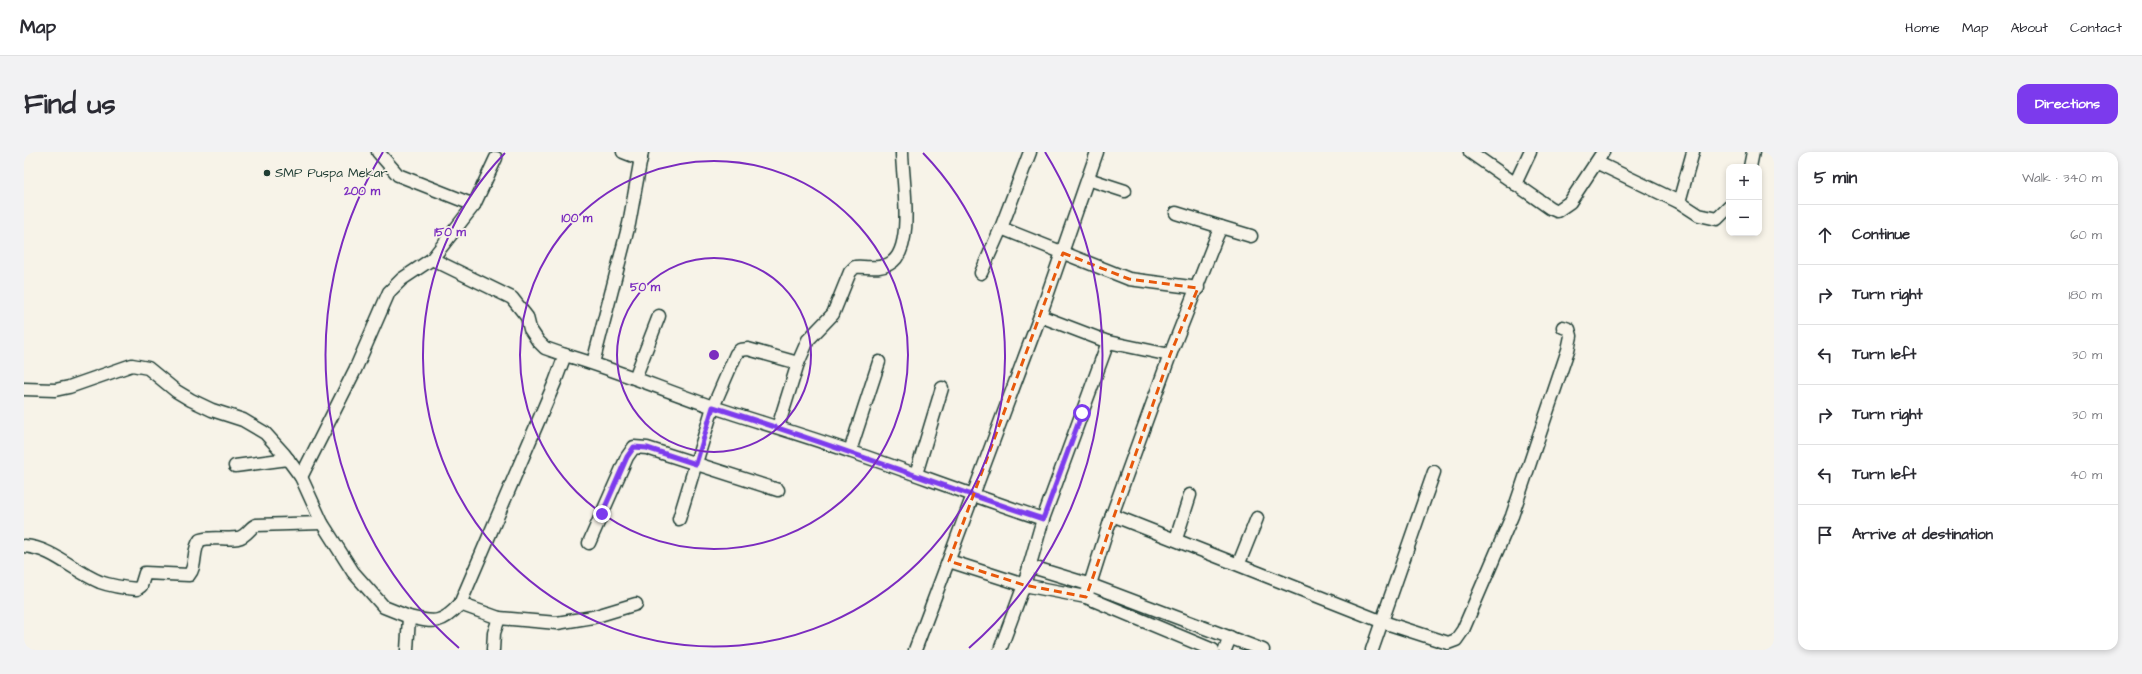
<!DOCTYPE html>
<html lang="en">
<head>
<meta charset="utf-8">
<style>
  body { margin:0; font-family:"Architects Daughter",sans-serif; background:#f2f2f3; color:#2b2b33 }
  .controls { position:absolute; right:12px; top:12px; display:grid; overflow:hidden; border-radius:8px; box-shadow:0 2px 6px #0003 }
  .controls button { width:36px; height:36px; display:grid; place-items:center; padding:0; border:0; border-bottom:1px solid #e1e1e2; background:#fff; color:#2b2b33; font:20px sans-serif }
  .stop { position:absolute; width:12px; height:12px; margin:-9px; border:3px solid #7c3aed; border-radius:50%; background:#fff }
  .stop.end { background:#7c3aed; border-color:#fff; box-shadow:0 1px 4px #0008 }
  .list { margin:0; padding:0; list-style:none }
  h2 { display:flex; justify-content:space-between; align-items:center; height:52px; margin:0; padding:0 16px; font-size:17px }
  h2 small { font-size:13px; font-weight:400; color:#7c7c81 }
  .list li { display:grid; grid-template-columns:26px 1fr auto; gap:12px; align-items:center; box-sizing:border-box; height:60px; padding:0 16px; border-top:1px solid #e1e1e2 }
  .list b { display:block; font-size:15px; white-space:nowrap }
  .list em { font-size:13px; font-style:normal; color:#7c7c81 }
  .icon { flex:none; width:22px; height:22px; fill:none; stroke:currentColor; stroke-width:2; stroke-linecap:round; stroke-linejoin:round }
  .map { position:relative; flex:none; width:1750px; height:498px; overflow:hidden; border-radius:12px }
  header { display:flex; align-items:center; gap:24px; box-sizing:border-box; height:56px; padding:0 20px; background:#fff; border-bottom:1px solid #e1e1e2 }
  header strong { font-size:19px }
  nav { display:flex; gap:22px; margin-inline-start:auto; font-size:14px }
  .intro { display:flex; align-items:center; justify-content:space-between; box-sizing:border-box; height:96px; padding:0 24px }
  h1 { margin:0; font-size:28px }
  .button { padding:10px 18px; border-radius:12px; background:#7c3aed; color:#fff; font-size:14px; font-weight:700 }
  main { display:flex; gap:24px; padding:0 24px }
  aside { flex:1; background:#fff; border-radius:12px; box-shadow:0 2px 6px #0003 }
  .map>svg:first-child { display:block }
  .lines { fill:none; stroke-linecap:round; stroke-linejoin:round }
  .minor-casing { stroke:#1f3d34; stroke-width:15 }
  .minor { stroke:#f7f3e8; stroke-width:12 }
  .route { stroke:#7c3aed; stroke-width:5 }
  .marked { fill:none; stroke:#e8590c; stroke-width:3; stroke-dasharray:8 5; stroke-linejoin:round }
  .ring { fill:none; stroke:#7b2cbf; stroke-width:2 }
  .poi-dot { fill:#1f3d34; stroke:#f7f3e8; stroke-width:1.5 }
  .labels { text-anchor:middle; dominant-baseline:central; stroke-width:3.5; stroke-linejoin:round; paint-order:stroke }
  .poi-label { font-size:13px; fill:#1f3d34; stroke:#f7f3e8; text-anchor:start }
  .centre { fill:#7b2cbf; stroke:#f7f3e8; stroke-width:2 }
  .ring-label { font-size:12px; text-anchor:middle; font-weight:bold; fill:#7b2cbf; stroke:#f7f3e8; stroke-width:3.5; stroke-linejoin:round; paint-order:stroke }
</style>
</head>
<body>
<header>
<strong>Map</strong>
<nav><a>Home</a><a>Map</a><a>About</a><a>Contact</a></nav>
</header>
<div class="intro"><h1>Find us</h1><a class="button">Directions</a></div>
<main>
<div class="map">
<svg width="1750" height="498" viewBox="0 0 1750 498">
  <rect width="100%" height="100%" fill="#f7f3e8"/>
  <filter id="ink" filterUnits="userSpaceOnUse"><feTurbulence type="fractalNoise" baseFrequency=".025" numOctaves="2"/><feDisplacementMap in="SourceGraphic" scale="8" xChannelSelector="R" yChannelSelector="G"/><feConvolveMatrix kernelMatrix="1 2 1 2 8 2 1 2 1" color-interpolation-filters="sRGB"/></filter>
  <g filter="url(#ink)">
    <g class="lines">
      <!-- minor casing -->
      <g class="minor-casing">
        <g id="minor">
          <polyline points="354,0 374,23 450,53"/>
          <polyline points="599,0 617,7"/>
          <polyline points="1006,0 977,76 1105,127 1174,136"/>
          <polyline points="1446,0 1526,56 1533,59 1546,50 1579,0"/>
          <polyline points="1574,11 1655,50 1675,63 1693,67 1705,55"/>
          <polyline points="1726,15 1729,0"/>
          <polyline points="1064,27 1101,39"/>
          <polyline points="1491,32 1506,0"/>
          <polyline points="1655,50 1669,0"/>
          <polyline points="1152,61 1197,75"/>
          <polyline points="408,107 488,146 503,165 506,177 514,189 521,196 541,203"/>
          <polyline points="957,121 977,76"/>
          <polyline points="1016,164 1084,190 1146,203"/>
          <polyline points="569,211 605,72 618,0"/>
          <polyline points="611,226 635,164"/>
          <polyline points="0,237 31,238 45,235 108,213 124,216 152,239 167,248 188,258 219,268 241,281 260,302 277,325 298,371 329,420 360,455 385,465"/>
          <path d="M754,275L774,211L784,188L809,162L826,120L831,115C843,114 854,118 865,112C892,99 878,25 878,0"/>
          <polyline points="826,299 855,210"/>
          <polyline points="211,314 264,307"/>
          <polyline points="892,322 918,236"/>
          <polyline points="277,325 331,218 365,140 378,127 408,107 450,53 472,6"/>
          <polyline points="1088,363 1359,470 1424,491 1432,488 1439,478 1488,364 1544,198 1547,184 1545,177 1539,175"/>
          <polyline points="655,367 689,255 712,202 716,198 724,197 774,211"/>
          <polyline points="1152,387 1166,343"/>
          <polyline points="565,391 603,305 610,295 623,296 754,338"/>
          <path d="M0,394C29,396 49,419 76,430C87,434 101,436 113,437L117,434L121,421L165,423C173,414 168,398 176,388C188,384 202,388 214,386C223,384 225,376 232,373L298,371"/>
          <polyline points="925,409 1000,433 1062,445 1189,498"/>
          <polyline points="1215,411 1233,366"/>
          <polyline points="1005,414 1067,433 1239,498"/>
          <polyline points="1062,445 1088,363 1146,203 1192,86 1197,75 1227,84"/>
          <polyline points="436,452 475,466 470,481 469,498"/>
          <polyline points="475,466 533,471 569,465 612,452"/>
          <path d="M383,498L385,465C411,471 418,472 436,452L531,230L541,203C591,217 639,238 689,255C735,270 782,284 828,300C892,322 955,346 1019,367"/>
          <polyline points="891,498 1016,164 1073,0"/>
          <polyline points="976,498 1000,433 1019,367 1084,190"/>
          <polyline points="1201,498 1206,485"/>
          <polyline points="1348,498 1410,320"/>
        </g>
      </g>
      <!-- minor -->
      <use href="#minor" class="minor"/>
    </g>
  </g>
  <g class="lines" filter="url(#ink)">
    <!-- route -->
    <path class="route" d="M578,362L603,305L610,295L623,296L672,312L689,255C800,289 908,331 1019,367L1058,261"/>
  </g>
  <!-- marked area -->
  <path class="marked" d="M1039,101L1105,127L1174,136L1146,203L1062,445L1000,433L925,409Z"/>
  <!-- distance rings -->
  <g class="ring">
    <circle cx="690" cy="203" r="97"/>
    <circle cx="690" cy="203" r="194"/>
    <path d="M899 1A291 291 0 1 1 481 1"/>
    <path d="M435 496A388 388 0 0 1 359 0M1021 0A388 388 0 0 1 945 496"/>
  </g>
  <!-- markers -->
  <circle class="poi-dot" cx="243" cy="21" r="4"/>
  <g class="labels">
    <!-- poi labels -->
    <g class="poi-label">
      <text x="251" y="21">SMP Puspa Mekar</text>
    </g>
  </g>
  <circle cx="690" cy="203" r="6" class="centre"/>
  <g class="ring-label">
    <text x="338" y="43">200 m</text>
    <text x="553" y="70">100 m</text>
    <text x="426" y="84">150 m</text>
    <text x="621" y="139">50 m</text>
  </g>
</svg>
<div class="controls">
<button>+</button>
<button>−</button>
</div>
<div class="stop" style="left:1058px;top:261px"></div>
<div class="stop end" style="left:578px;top:362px"></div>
</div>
<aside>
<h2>5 min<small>Walk · 340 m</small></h2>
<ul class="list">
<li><svg class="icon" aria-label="ahead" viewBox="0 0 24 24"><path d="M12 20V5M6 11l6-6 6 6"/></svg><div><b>Continue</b></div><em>60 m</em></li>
<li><svg class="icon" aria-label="right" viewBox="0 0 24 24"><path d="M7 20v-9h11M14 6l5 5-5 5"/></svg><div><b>Turn right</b></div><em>180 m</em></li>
<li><svg class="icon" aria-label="left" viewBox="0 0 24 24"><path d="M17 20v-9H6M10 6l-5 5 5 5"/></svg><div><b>Turn left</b></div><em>30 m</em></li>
<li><svg class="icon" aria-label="right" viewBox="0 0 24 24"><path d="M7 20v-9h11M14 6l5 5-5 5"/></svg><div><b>Turn right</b></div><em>30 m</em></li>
<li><svg class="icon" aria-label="left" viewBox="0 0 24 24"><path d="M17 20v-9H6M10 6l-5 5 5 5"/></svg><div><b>Turn left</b></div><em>40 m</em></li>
<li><svg class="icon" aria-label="arrive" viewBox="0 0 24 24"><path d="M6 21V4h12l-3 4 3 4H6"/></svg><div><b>Arrive at destination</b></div></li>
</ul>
</aside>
</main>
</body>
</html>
